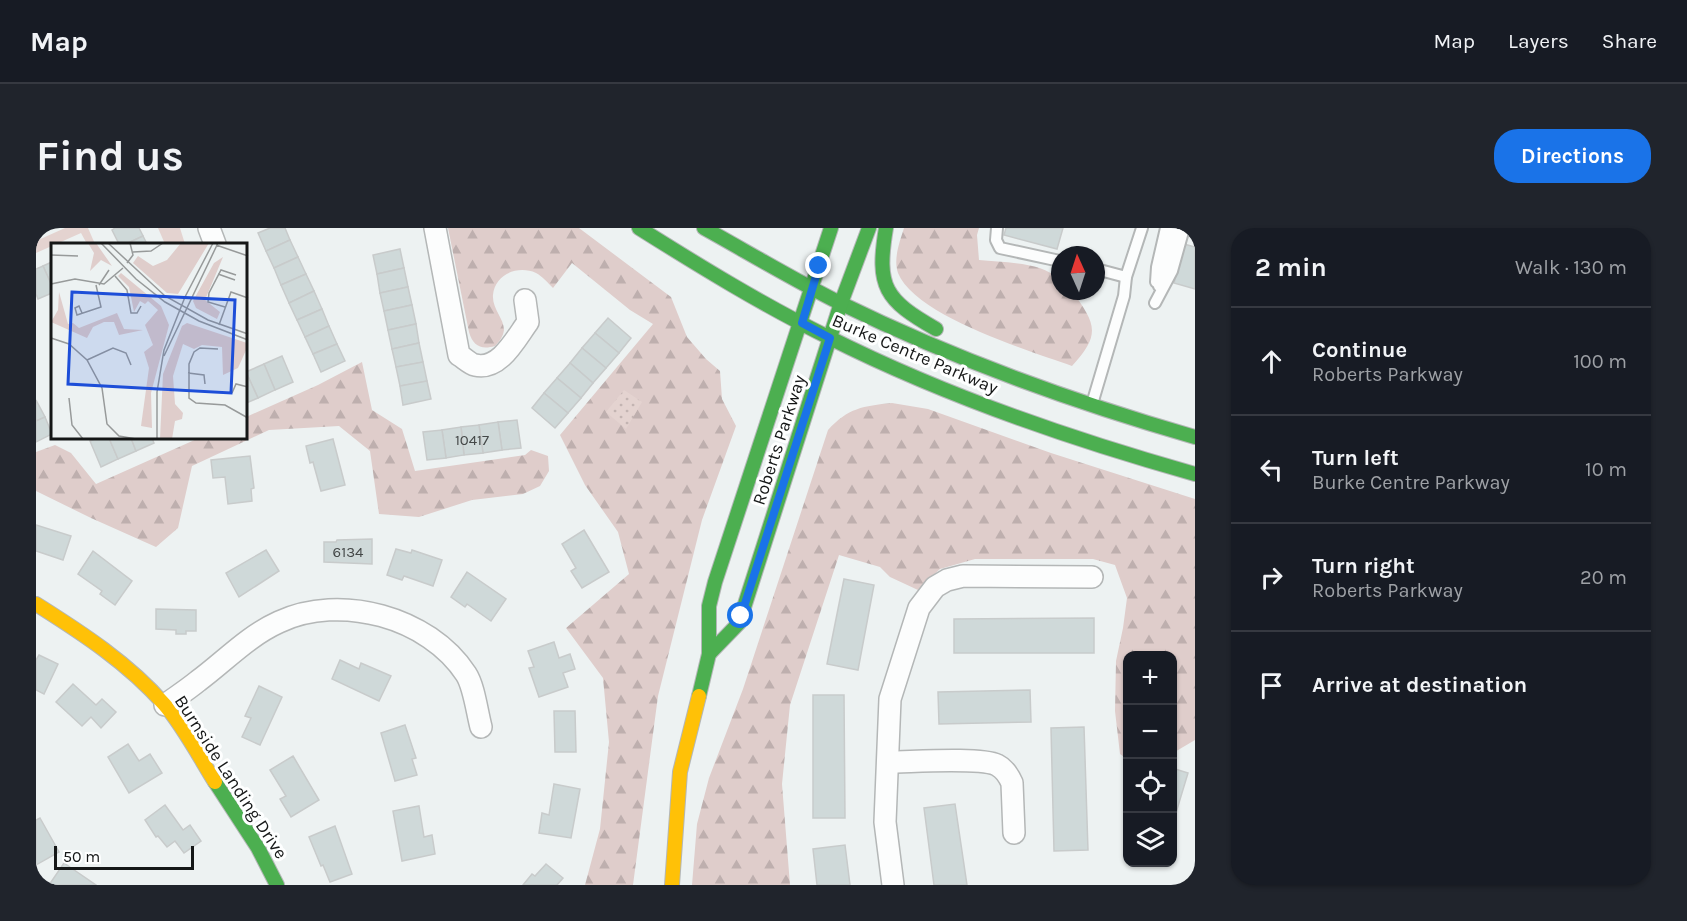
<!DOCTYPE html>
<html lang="en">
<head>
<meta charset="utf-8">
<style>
  body { margin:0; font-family:Karla,sans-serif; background:#20242c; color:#f1f3f6 }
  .controls { position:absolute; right:18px; bottom:18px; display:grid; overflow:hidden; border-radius:12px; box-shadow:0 2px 4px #0004 }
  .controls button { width:54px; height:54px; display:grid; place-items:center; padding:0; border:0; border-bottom:2px solid #363941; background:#171b24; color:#f1f3f6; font:30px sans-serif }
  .compass { position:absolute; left:1015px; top:18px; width:54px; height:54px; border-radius:50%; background:#171b24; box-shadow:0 2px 4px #0004; rotate:357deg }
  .scale { position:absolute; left:18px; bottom:15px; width:140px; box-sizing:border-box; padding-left:6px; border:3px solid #151717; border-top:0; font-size:16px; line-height:21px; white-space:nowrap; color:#151717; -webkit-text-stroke:4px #feffff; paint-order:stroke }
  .stop { position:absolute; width:18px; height:18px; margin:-14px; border:4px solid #1a73e8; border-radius:50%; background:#fff }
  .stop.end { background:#1a73e8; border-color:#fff; box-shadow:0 2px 6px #0008 }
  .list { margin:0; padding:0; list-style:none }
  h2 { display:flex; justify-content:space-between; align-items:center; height:78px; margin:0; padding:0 24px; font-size:26px }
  h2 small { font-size:20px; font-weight:400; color:#9ea1a6 }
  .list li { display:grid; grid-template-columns:39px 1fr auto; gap:18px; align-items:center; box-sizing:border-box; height:108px; padding:0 24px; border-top:2px solid #363941 }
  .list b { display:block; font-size:22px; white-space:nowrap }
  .list p { margin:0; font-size:20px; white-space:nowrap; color:#9ea1a6 }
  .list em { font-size:20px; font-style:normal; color:#9ea1a6 }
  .icon { flex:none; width:33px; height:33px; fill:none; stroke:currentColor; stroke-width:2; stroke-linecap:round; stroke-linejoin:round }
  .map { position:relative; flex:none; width:1159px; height:657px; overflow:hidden; border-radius:24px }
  header { display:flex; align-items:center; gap:36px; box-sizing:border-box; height:84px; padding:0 30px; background:#171b24; border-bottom:2px solid #363941 }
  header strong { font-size:28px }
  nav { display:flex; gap:33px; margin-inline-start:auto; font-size:21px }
  .intro { display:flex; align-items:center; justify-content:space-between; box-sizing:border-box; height:144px; padding:0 36px }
  h1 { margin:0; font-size:42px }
  .button { padding:15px 27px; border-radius:24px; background:#1a73e8; color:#fff; font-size:21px; font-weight:700 }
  main { display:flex; gap:36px; padding:0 36px }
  aside { flex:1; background:#171b24; border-radius:24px; box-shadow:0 2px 4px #0004 }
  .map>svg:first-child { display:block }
  .grass { fill:#e4d3d0 }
  .forest { fill:url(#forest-firs) }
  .park { fill:url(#park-dots) }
  .building { fill:#cfd9d9; stroke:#c8cbcb; stroke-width:1.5 }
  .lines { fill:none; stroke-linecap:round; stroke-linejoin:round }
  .lane-casing { stroke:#b4b7b7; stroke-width:14 }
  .street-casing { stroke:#b4b7b7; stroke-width:24 }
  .fast-casing { stroke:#b4b7b7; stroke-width:16 }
  .slow-casing { stroke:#b4b7b7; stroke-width:16 }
  .lane { stroke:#fcfdfd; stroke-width:10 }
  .street { stroke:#fcfdfd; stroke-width:21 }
  .fast { stroke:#4caf50; stroke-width:14 }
  .slow { stroke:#ffc107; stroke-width:14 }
  .route { stroke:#1a73e8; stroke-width:8 }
  .labels { text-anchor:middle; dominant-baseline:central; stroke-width:6; stroke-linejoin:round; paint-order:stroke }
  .number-label { font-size:15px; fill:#444848 }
  .street-label { font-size:18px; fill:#151717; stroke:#feffff }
  .inset-road { fill:none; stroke:#979a9a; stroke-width:1.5 }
  .view { fill:#1d4ed8; fill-opacity:0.15; stroke:#1d4ed8; stroke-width:3 }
  .inset-edge { fill:none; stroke:#151717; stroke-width:3 }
</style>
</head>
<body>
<header>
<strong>Map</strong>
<nav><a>Map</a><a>Layers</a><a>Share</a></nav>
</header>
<div class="intro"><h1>Find us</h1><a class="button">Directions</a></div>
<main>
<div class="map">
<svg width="1159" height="657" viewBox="0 0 1159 657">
  <defs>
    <pattern id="forest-firs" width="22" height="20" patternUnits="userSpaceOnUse" patternTransform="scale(1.5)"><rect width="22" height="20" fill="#dfcdcb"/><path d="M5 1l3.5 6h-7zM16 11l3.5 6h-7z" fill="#beafae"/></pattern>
    <pattern id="park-dots" width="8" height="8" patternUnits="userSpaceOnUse" patternTransform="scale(1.5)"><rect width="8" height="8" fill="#e4d3d0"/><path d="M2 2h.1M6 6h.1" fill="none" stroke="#c3b4b2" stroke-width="1.8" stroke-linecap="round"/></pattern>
  </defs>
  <rect width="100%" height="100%" fill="#edf2f2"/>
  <!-- grass -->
  <g class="grass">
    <polygon points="29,0 52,0 59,16 51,16 45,5 0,25 0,13"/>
    <polygon points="122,0 144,0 149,16 129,16"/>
  </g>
  <!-- forest -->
  <g class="forest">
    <path d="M412,0H543L635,69L651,109L670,131L684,143L686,171L700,198L666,292L622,468L597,657H549L564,601L573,514L567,450L530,400L593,346L582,304L549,257L524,207L617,96L594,82L536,35L517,60C512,55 506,48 500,45C482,37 459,46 457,67C456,81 468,90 468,102C467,109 463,114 459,118C445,122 437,118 433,104Z"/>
    <path d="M868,0H943L941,7L943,32C968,35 1005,33 1024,52V63H1036C1059,95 1066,106 1036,138C994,123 879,88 862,45C857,31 864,13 868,0Z"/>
    <polygon points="326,134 336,182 366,201 379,243 489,227 495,222 512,228 513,243 504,258 487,266 436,272 383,289 343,286 334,223 303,198 233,202 156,238 142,300 120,319 55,290 0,263 0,224 19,217 35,225 60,256 163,210 210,210 210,189 282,157"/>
    <path d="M856,175L892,181L1015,225L1159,271V512L1137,525L1136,428H1092L1091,531L1084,526L1079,483L1080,433L1087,400L1091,370L1079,337L1057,331H939L904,341L882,362L854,349L844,339L803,327L754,477L746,556L754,657H656L661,596L673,550L707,461L792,202C812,180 827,178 856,175Z"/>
  </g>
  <!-- park -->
  <polygon class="park" points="588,162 606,174 590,201 570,184"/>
  <!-- building -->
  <g class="building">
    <polygon points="79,0 103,0 107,8 90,16 83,16 76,2"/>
    <polygon points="234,0 249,0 254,12 230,23 222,5"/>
    <polygon points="970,0 1027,0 1021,21 968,7"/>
    <polygon points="107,8 111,16 90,16"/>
    <polygon points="254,12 262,29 238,40 230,23"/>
    <polygon points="1148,16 1159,19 1159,61 1138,55"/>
    <polygon points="364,21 368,40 341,46 337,27"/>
    <polygon points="262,29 270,46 245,57 238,40"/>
    <polygon points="16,34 16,58 7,38"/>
    <polygon points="7,38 16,58 16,65 2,71 0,66 0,41"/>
    <polygon points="368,40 372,59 344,65 341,46"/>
    <polygon points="270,46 278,63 253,75 245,57"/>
    <polygon points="372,59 376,77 348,83 344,65"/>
    <polygon points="278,63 286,81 261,92 253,75"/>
    <polygon points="376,77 380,96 352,102 348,83"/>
    <polygon points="286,81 293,98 269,109 261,92"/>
    <polygon points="572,90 595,110 583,125 559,105"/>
    <polygon points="380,96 383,115 356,121 352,102"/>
    <polygon points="293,98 301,116 277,126 269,109"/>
    <polygon points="559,105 583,125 570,140 546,120"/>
    <polygon points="383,115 387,134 360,139 356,121"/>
    <polygon points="301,116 309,133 285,144 277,126"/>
    <polygon points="546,120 570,140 557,155 534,135"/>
    <polygon points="246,128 257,154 239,162 228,136"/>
    <polygon points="387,134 391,153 364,158 360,139"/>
    <polygon points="534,135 557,155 545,170 521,150"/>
    <polygon points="228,136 239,162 222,170 210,144"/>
    <polygon points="210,144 222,170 210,175"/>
    <polygon points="521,150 545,170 532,185 508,165"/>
    <polygon points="391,153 395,171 367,177 364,158"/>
    <polygon points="508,165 532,185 519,200 496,180"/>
    <polygon points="0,172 9,189 0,193"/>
    <polygon points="9,189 16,206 0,214 0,193"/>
    <polygon points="481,192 485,220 466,222 462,194"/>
    <polygon points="462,194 466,222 447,225 443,197"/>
    <polygon points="443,197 447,225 428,227 425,199"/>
    <polygon points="425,199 428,227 410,230 406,202"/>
    <polygon points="406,202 410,230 391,232 387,204"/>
    <polygon points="61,210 73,210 82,231 65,239 54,213"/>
    <polygon points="73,210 95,210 100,223 82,231"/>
    <polygon points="95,210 116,210 118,215 100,223"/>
    <polygon points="297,211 309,257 285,263 277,234 274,235 270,218"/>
    <polygon points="214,228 218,260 215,261 216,273 192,276 189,249 177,250 175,232"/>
    <polygon points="0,297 35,308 27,332 0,323"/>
    <polygon points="548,302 573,344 546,360 535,343 540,340 526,316"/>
    <polygon points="336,311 336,336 288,334 288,314 300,314 301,312"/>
    <polygon points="360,321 375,325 376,322 406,332 397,358 368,348 366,352 351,347"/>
    <polygon points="230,322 243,343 203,369 190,345"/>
    <polygon points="57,323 96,353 79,377 64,366 66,363 42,346"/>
    <polygon points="431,344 470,371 455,393 431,376 429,379 415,369"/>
    <polygon points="808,351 838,357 822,442 791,436"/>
    <polygon points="120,381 160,382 160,403 150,403 150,406 140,406 140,402 120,401"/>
    <polygon points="1058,390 1058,425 918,425 918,391"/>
    <polygon points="518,414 523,430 534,426 539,441 527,445 532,459 503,469 493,440 498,439 492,423"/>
    <polygon points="3,427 22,436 8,466 0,462 0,432"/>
    <polygon points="304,432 323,441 325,435 355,448 343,473 296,451"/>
    <polygon points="37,456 60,477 66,471 80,484 65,500 55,489 46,498 20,474"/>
    <polygon points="223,458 246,469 224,517 206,509 215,490 209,488"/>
    <polygon points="994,462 995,494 903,496 902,464"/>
    <polygon points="777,467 808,467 809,590 777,590"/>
    <polygon points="518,483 539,483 540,524 519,524"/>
    <polygon points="369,497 380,530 376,531 381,547 359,553 345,505"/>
    <polygon points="1048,499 1052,622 1018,623 1015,500"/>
    <polygon points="92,516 103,533 114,526 126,545 93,565 72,529"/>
    <polygon points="257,528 283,572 255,589 244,571 250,568 234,542"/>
    <polygon points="1136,540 1152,545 1136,598"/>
    <polygon points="518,556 544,561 535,610 503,605 506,585 513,587"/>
    <polygon points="919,576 931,657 898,657 888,580"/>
    <polygon points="129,577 147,602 154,597 165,613 148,625 139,613 131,619 122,608 120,609 109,592"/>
    <polygon points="383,578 388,609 396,607 399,626 366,633 357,583"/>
    <polygon points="4,590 23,624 0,637 0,592"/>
    <polygon points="299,598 316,646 294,654 287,637 285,638 273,609"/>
    <polygon points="809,617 814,657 781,657 777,621"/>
    <polygon points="28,635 60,657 13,657"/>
    <polygon points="510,636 527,650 521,657 487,657 496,646 499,648"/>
  </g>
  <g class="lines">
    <!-- lane casing -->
    <g class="lane-casing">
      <g id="lane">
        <polyline points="961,0 960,12 964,20 1024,33"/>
        <polyline points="1060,41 1090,49"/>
        <polyline points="1120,54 1121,39 1130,0"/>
        <polyline points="1123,58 1139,0"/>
        <polyline points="1119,75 1136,43 1148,0"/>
        <polyline points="1056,176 1088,68 1090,49 1106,0"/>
      </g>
    </g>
    <!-- street casing -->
    <g class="street-casing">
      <g id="street">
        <polyline points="173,0 179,16"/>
        <path d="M399,0L423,127C427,129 434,136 439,137C464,143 480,110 492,94L489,72"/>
        <path d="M129,477C140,469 151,462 162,453C189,433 212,408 243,394C304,365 393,389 430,446C438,458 441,484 445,499"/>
        <path d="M853,534C875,534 944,529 961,537C969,541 973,548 976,555L978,605"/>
        <polyline points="857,657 849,594 854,471 883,380 899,359 911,352 927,348 1056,349"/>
      </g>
    </g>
    <!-- fast casing -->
    <g class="fast-casing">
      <g id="fast">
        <path d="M603,0C665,39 727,77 792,109C909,168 1034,211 1159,246"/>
        <path d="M668,0C713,25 758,52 804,75C918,131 1037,174 1159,209"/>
        <path d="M850,0C840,59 849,72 900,101"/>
        <polyline points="673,426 703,395 805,75 833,0"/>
        <polyline points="663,468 673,426 673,378 679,354 795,0"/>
        <polyline points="179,554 222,620 241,657"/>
      </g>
    </g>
    <!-- slow casing -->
    <g class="slow-casing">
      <g id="slow">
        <path d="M0,376C46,405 92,435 128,476C146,496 164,530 179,554"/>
        <polyline points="636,657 644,544 663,468"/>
      </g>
    </g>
    <!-- lane -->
    <use href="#lane" class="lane"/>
    <!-- street -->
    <use href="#street" class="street"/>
    <!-- fast -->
    <use href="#fast" class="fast"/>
    <!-- slow -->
    <use href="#slow" class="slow"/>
  </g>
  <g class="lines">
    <!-- route -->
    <polyline class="route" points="705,388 794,110 766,95 783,38"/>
  </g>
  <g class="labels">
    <!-- number labels -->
    <g class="number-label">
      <text x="436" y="212">10417</text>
      <text x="312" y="324">6134</text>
    </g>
    <!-- street labels -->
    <g class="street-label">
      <text transform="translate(879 126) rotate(23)">Burke Centre Parkway</text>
      <text transform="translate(743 212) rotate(-72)">Roberts Parkway</text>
      <text transform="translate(195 549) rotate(57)">Burnside Landing Drive</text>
    </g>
  </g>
  <!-- overview -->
  <g transform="translate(15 15)">
    <rect width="196" height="196" fill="#edf2f2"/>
    <path d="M37,0H45L61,23L50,17L39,28L43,10ZM130,0H158L127,51L116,50L82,20L87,13L102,23L116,17ZM172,14L154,57L169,69L166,76L145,65L142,58L163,20ZM70,30L110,63L118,82L100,150L101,185L90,183L98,125L93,109L102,102L94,82L107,67L97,58L94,61L89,58L83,69L78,44L67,33ZM8,49L17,81L22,80L28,85L66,70L73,86L92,87L68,92L63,79H53L42,84L36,95L0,79L7,67ZM136,80L196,100V105L187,125L172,132L171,104L151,102L143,106L132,101L122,133L124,161L132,170L131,176L124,178L121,196H109L112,131L131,83Z" fill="#dfcdcb"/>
    <path class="inset-road" d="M50,0L85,36L114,59L148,78L197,97M57,0L114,53L157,77L197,91M165,2L197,13M82,9L100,8L112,0M0,12L27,13M76,20L82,12L79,0M167,31L184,37M64,33L76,47L80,70H86L90,63M0,41L24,36L53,41L72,25M48,42L58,27M174,64L157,59L158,50L170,27L185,32M31,70L28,63L24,65L26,72L50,64L45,42M168,82L180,49L197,55M0,95L18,101L36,117L51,145L56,181L68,193L85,196M167,106L149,105L143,109L138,121V155L145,160L174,162L197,175M113,113L167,0M36,117L62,105L75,110L80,122M137,130L153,132L154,141M181,150L185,141L197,144M18,155L21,182L32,196M106,196V149L113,107L134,54L162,0"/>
    <path class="view" d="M21,49L184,57L180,150L17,141Z"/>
    <rect width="196" height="196" class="inset-edge"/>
  </g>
</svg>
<div class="controls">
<button>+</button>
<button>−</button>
<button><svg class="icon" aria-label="locate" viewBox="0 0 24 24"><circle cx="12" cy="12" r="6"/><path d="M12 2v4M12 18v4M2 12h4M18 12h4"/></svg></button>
<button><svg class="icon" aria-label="layers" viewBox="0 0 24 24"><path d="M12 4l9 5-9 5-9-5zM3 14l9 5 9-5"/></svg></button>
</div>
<svg class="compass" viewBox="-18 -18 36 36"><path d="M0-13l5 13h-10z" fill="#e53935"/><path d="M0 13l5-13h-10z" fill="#9ea1a6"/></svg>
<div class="scale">50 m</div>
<div class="stop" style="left:705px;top:388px"></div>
<div class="stop end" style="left:783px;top:38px"></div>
</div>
<aside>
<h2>2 min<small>Walk · 130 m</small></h2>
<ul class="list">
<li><svg class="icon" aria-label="ahead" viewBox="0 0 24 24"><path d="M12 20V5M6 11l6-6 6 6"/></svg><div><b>Continue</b><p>Roberts Parkway</p></div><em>100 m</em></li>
<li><svg class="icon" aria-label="left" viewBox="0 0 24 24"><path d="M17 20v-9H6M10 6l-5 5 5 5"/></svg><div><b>Turn left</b><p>Burke Centre Parkway</p></div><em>10 m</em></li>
<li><svg class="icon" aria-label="right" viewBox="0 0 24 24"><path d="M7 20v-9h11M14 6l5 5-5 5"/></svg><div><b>Turn right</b><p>Roberts Parkway</p></div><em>20 m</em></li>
<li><svg class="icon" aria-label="arrive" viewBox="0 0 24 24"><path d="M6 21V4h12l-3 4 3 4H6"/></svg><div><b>Arrive at destination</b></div></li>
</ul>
</aside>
</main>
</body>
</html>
